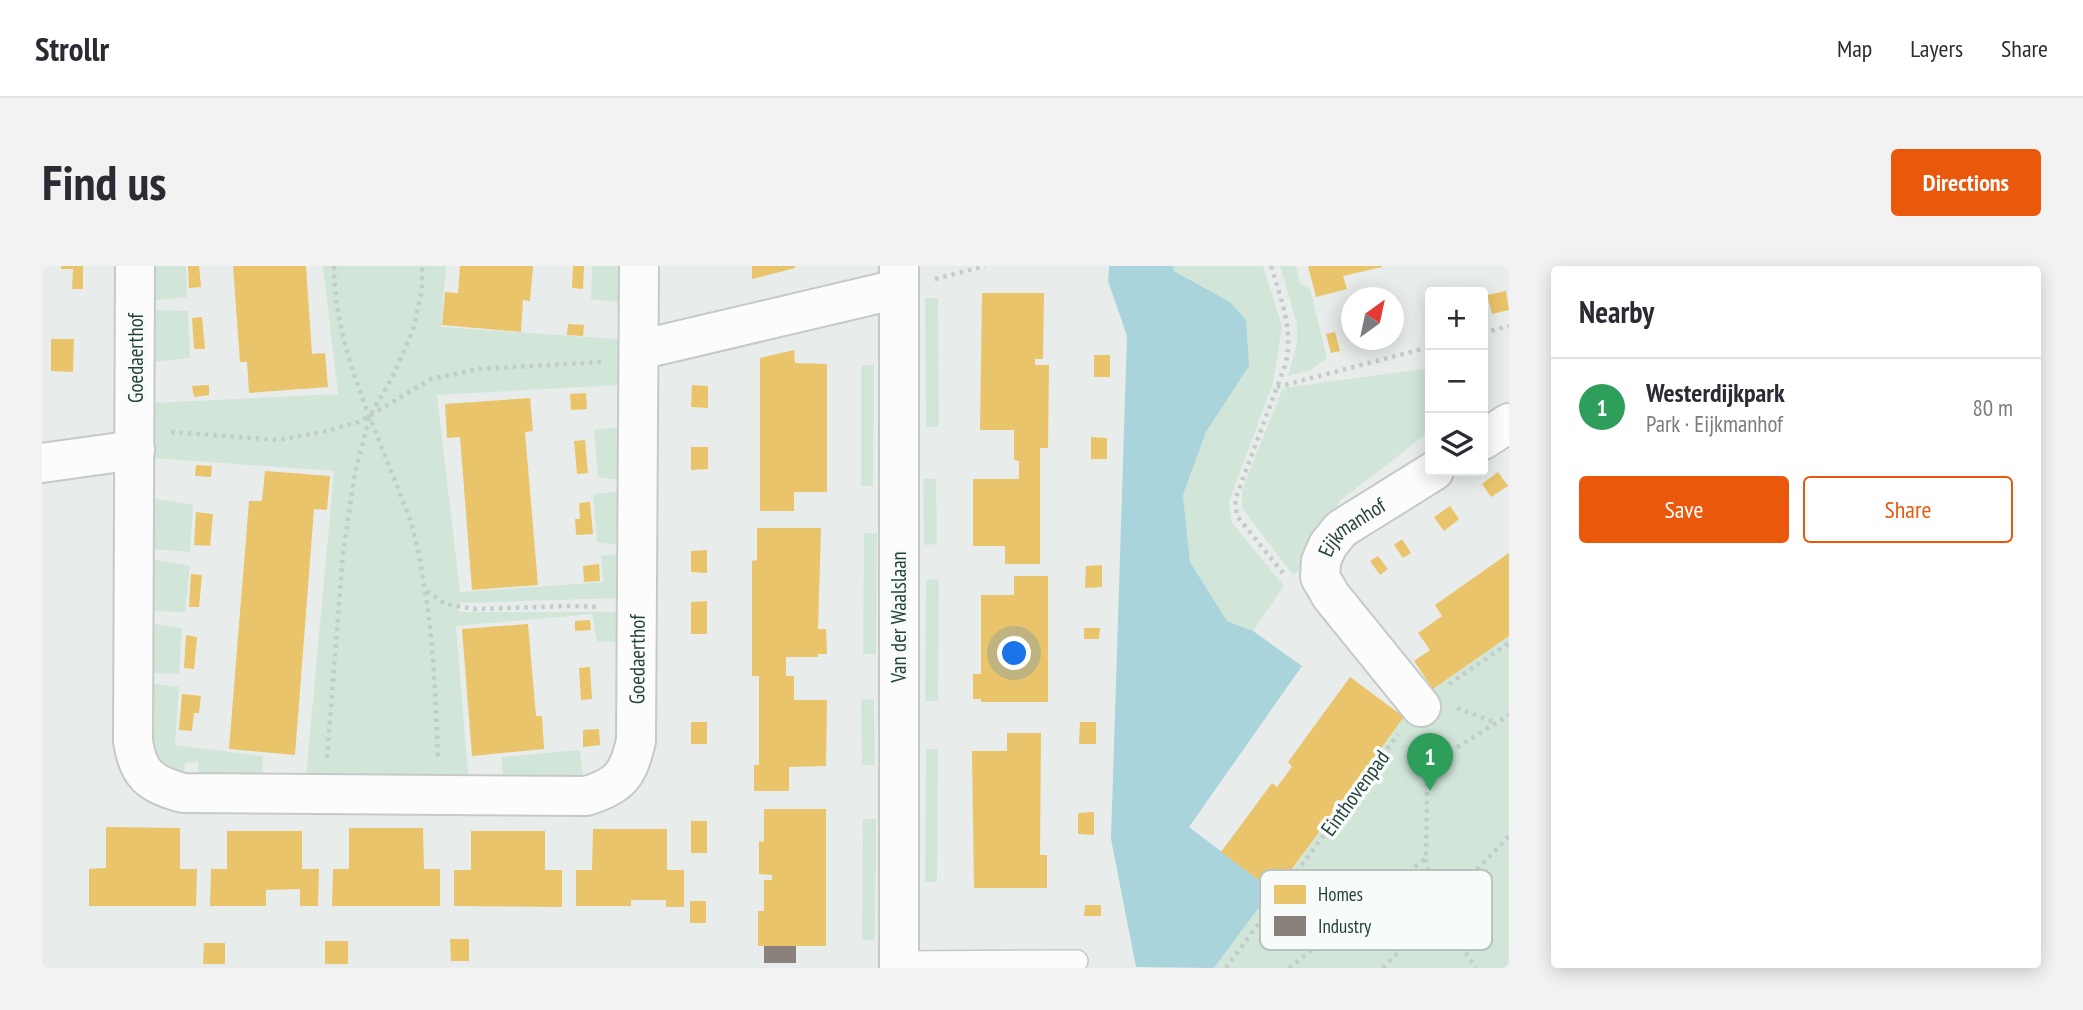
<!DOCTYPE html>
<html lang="en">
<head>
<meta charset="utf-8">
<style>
  body { margin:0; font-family:"PT Sans Narrow",sans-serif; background:#f2f2f3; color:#2b2b33 }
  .controls { position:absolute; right:21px; top:21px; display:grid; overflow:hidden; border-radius:7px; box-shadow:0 4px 18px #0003 }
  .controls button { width:63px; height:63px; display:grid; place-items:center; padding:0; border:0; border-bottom:2px solid #e1e1e2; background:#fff; color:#2b2b33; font:35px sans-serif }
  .compass { position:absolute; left:1299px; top:21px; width:63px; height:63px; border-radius:50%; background:#fff; box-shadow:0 4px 18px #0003; rotate:33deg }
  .you { position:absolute; left:973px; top:388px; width:24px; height:24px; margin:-18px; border:5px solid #fff; border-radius:50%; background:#1a73e8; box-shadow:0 0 0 10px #1a73e833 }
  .badge { display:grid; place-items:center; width:46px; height:46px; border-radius:50%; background:#ea580c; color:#fff; font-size:23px; font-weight:700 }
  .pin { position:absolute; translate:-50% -58px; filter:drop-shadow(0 2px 4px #0008) }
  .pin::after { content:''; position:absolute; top:37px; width:24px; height:21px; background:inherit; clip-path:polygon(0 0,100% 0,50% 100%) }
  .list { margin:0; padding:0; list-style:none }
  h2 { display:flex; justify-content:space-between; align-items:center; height:91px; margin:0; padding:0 28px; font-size:30px }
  h2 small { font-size:23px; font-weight:400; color:#7c7c81 }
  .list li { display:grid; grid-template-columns:46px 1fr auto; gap:21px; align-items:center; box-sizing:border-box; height:98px; padding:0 28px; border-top:2px solid #e1e1e2 }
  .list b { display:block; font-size:26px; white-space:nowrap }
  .list p { margin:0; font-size:23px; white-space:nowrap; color:#7c7c81 }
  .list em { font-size:23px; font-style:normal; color:#7c7c81 }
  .actions { display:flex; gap:14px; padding:21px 28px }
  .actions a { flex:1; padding:16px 0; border:2px solid #ea580c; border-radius:7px; text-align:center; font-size:24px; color:#ea580c }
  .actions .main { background:#ea580c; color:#fff }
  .icon { flex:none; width:38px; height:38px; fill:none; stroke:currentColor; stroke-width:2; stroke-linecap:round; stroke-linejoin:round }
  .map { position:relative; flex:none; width:1467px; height:702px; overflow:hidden; border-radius:7px }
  header { display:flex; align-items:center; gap:42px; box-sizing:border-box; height:98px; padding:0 35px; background:#fff; border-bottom:2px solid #e1e1e2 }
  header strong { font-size:33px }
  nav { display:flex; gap:38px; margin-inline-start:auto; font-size:24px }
  .intro { display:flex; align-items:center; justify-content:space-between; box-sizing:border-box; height:168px; padding:0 42px }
  h1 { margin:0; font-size:49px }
  .button { padding:18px 32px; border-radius:7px; background:#ea580c; color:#fff; font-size:24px; font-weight:700 }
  main { display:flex; gap:42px; padding:0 42px }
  aside { flex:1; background:#fff; border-radius:7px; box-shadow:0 4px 18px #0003 }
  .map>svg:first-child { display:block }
  .green { fill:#d1e6d8 }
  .water { fill:#a9d4db }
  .homes { fill:#e9c46a }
  .industry { fill:#8a817c }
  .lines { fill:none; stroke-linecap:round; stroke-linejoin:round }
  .service-casing { stroke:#c5cac8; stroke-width:24 }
  .minor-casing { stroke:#c5cac8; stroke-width:42 }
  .path { stroke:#c3ccca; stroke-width:4.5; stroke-dasharray:3.5 5; stroke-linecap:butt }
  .service { stroke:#fcfcfc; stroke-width:21 }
  .minor { stroke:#fcfcfc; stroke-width:38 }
  .labels { text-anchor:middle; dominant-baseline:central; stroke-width:7; stroke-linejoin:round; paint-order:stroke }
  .street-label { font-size:21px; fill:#24423a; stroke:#f7fbf9 }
  .key { fill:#f7fbf9; stroke:#b8c4c0; stroke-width:2 }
  .key-label { font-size:19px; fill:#24423a }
</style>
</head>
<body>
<header>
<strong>Strollr</strong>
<nav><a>Map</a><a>Layers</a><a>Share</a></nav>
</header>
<div class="intro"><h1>Find us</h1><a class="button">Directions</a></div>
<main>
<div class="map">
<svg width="1467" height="702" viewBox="0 0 1467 702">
  <rect width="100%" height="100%" fill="#e8edeb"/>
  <!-- green -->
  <g class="green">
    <polygon points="107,0 144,0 145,31 107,35"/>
    <polygon points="281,0 404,0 399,61 576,73 578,119 395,129 418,326 561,316 559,290 581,287 581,332 418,337 416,345 420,346 583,346 583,377 555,375 550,348 414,360 426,509 264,511 292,205 111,192 108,137 296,128"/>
    <polygon points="550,0 580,0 579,37 549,33"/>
    <polygon points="1131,0 1221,0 1240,60 1231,117 1187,236 1190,257 1242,320 1211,365 1185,355 1148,296 1141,229 1164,166 1207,100 1188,36 1131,4"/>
    <polygon points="1238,0 1254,0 1258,18 1268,22 1285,92 1269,104 1246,110 1255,78 1255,58"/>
    <polygon points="883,32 896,32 897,161 884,161"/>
    <polygon points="110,44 146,45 148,92 109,96"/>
    <polygon points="819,99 832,99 831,220 819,220"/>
    <polygon points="1388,102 1388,165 1299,234 1278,264 1272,292 1251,309 1200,242 1200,224 1241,122"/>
    <polygon points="583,160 583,215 556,211 552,164"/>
    <polygon points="881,213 894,213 895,278 882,279"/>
    <polygon points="582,225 581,280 555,276 551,228"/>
    <polygon points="108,232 151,239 148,286 110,283"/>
    <polygon points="822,267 835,267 834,388 821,388"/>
    <polygon points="109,293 148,300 143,346 109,345"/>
    <polygon points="897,313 896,435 883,435 884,314"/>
    <polygon points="108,357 140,362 137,408 107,407"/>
    <polygon points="1467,370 1467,702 1172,702 1230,624 1234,626 1362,451 1391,423"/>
    <polygon points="107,417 137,421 133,479 221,490 220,511 157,509 156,496 143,497 142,510 107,494"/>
    <polygon points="832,433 833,499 820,499 819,434"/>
    <polygon points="884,483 896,483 895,616 883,616"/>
    <polygon points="538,484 541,509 461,510 459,491"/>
    <polygon points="821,553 834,553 833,674 820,674"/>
  </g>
  <!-- water -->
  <polygon class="water" points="1067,0 1131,0 1132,5 1188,36 1204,54 1207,100 1164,166 1141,229 1148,296 1185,355 1211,365 1260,400 1147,561 1230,624 1172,702 1094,701 1069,573 1085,70 1066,15"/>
  <!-- homes -->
  <g class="homes">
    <polygon points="19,0 41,0 41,23 30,23 31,3 19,3"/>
    <polygon points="146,0 157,0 159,21 147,22"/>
    <polygon points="191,0 264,0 270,88 283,87 286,121 207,127 205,96 198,96"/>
    <polygon points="418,0 491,0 488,35 481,34 479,66 400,59 403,26 416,27"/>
    <polygon points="531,0 542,0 541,23 530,22"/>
    <polygon points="710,0 753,0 753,2 710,13"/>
    <polygon points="1266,0 1340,0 1340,1 1301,10 1305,23 1274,31"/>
    <polygon points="1464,25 1467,44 1450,48 1445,29"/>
    <polygon points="940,27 1002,27 1001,93 993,93 993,99 1007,99 1006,182 998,182 998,298 963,298 963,280 931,280 931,213 977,213 977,195 972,194 972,164 938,164"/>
    <polygon points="160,51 163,83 152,83 150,52"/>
    <polygon points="526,58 542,59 541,70 525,69"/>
    <polygon points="1293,66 1298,85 1289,87 1284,68"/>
    <polygon points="9,73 32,73 31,106 9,105"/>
    <polygon points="752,84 753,97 785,98 785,226 752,226 752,245 718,245 718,92"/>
    <rect x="1052" y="89" width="16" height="22"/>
    <polygon points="167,119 167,129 152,131 150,120"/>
    <polygon points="650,119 666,120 666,142 649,141"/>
    <polygon points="544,127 545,143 529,144 528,128"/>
    <polygon points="488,132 491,165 483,166 496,319 430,324 418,171 405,172 403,138"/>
    <polygon points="1049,171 1065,172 1065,193 1049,193"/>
    <polygon points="543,174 546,207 535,208 532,175"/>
    <polygon points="649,181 666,181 666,203 649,204"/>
    <polygon points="154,199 170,200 169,211 153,210"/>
    <polygon points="223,205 288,210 285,244 272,243 253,489 187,483 207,235 220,235"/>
    <polygon points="1456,206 1466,220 1449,231 1440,218"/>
    <polygon points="548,236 551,268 534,269 533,253 538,253 537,237"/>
    <polygon points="1408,240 1417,253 1402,265 1392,251"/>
    <polygon points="154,246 171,248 168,280 152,279"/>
    <polygon points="715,262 779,262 776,363 784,363 785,388 776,388 776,391 744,391 744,410 752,410 752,434 785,434 784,500 747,501 747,525 712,525 712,499 717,499 717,410 710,410 710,295 715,294"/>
    <polygon points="1360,273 1369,287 1361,292 1352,279"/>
    <polygon points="665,284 665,307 649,306 649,285"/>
    <polygon points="1467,287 1467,370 1391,423 1372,395 1388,384 1376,367 1400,350 1393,339"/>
    <polygon points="1336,290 1346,303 1338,309 1328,295"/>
    <polygon points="557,298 558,315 542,316 541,300"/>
    <polygon points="1060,299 1060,321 1043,322 1044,300"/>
    <polygon points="149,308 160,309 157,341 147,341"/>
    <polygon points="972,310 1006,310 1006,436 939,436 939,433 931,433 931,408 939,408 939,329 972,329"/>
    <polygon points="665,335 665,368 649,368 649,336"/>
    <polygon points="548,354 549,364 533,365 533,355"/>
    <polygon points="486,358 494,450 500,450 502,483 430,490 420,363"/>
    <polygon points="1042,362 1058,362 1057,373 1042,373"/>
    <polygon points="144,369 155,371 152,403 142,402"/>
    <polygon points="548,401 550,433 539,434 537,402"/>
    <polygon points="1308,411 1362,451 1233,626 1179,586 1230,517 1235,521 1250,501 1246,496"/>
    <polygon points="140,428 159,430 157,447 152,447 150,465 137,464"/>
    <rect x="649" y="456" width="16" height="22"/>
    <polygon points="1038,456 1054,456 1054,478 1037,478"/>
    <polygon points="557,463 558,479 541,481 541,464"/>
    <polygon points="965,467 999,467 998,589 1005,589 1005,622 932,622 930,485 965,485"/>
    <polygon points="722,543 784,543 784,680 716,680 716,645 722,645 722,614 730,614 730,609 717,608 717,575 722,576"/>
    <polygon points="1052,546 1052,569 1036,568 1036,547"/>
    <rect x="649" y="555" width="16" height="32"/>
    <polygon points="64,561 138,562 138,603 155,603 154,640 47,640 47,603 64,602"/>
    <polygon points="307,562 381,562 382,603 398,603 398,640 290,640 291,603 307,603"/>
    <polygon points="551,563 625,563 625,604 642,604 642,641 624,641 624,634 589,634 589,640 534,640 534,604 550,604"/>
    <polygon points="185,565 260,565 260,603 277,603 276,640 258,640 258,623 224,624 224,640 168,640 169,603 185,603"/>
    <polygon points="429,565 503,565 503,604 520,604 520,641 412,640 412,604 429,604"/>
    <rect x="648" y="635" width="16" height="22"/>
    <polygon points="1043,639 1059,639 1059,650 1042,650"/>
    <polygon points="408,673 427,673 427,695 409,695"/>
    <rect x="283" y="675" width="23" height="23"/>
    <polygon points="162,677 183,677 183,698 161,698"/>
  </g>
  <!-- industry -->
  <rect class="industry" x="722" y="680" width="32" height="17"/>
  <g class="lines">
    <!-- service casing -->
    <g class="service-casing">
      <polyline id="service" points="857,696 1035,695"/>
    </g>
    <!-- minor casing -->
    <g class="minor-casing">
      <g id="minor">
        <path id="s1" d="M93,0L91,475C96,509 108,518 141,527L544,530C578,520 586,509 594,475L597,0"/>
        <polyline points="857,0 857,702"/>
        <polyline points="597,84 856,23"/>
        <polyline points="1441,174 1467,157"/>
        <polyline points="0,197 93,184"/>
        <path id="s2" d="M1379,441L1289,330L1278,311L1279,295L1286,279L1299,263L1392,205"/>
      </g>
    </g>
    <!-- path -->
    <g class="path">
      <path d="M292,0C292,74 325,142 351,210C357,226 365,243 370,260C390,337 393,414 396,493"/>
      <path d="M1229,0C1239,33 1251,63 1244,97L1193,234L1195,250L1241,307"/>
      <polyline points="893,13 943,0"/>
      <polyline points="1441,67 1467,60"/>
      <polyline points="1235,121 1388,81"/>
      <polyline points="129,166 236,174 280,166 317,156 389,113 437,103 559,96"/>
      <polyline points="385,325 403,338 433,343 528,340 559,341"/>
      <polyline points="1407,418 1467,377"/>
      <polyline points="1415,442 1452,456"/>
      <polyline points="285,492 301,287 313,206 328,150 351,110 371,64 380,24 380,0"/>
      <polyline points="1386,499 1467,449"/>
      <path d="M1384,593C1387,616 1419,683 1434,702"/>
      <polyline points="1184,702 1356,468"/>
      <polyline points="1247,702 1384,592 1386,475"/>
      <polyline points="1341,702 1467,570"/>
    </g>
    <!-- service -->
    <use href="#service" class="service"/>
    <!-- minor -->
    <use href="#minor" class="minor"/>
  </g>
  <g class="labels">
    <!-- street labels -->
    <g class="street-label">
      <text transform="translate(93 92) rotate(-90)">Goedaerthof</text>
      <text stroke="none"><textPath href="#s2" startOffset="228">Eijkmanhof</textPath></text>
      <text transform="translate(856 351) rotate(-90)">Van der Waalslaan</text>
      <text stroke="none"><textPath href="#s1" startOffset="1118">Goedaerthof</textPath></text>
      <text transform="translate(1313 527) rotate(-54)">Einthovenpad</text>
    </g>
  </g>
  <!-- legend -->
  <rect x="1218" y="604" width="232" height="80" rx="10" class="key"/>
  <rect x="1232" y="619" width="32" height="19" fill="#e9c46a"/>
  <rect x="1232" y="650" width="32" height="20" fill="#8a817c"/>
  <g class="key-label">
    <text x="1276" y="635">Homes</text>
    <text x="1276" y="667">Industry</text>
  </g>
</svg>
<div class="controls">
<button>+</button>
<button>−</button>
<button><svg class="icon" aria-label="layers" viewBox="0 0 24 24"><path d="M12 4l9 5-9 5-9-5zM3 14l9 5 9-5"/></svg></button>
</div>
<svg class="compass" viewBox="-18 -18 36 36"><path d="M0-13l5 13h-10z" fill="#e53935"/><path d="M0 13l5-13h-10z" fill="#7c7c81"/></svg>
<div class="you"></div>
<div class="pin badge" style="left:1388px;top:525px;background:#2e9e5b">1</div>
</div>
<aside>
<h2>Nearby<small></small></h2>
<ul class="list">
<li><span class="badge" style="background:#2e9e5b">1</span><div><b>Westerdijkpark</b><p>Park · Eijkmanhof</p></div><em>80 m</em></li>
</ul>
<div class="actions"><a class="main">Save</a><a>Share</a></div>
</aside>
</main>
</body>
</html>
